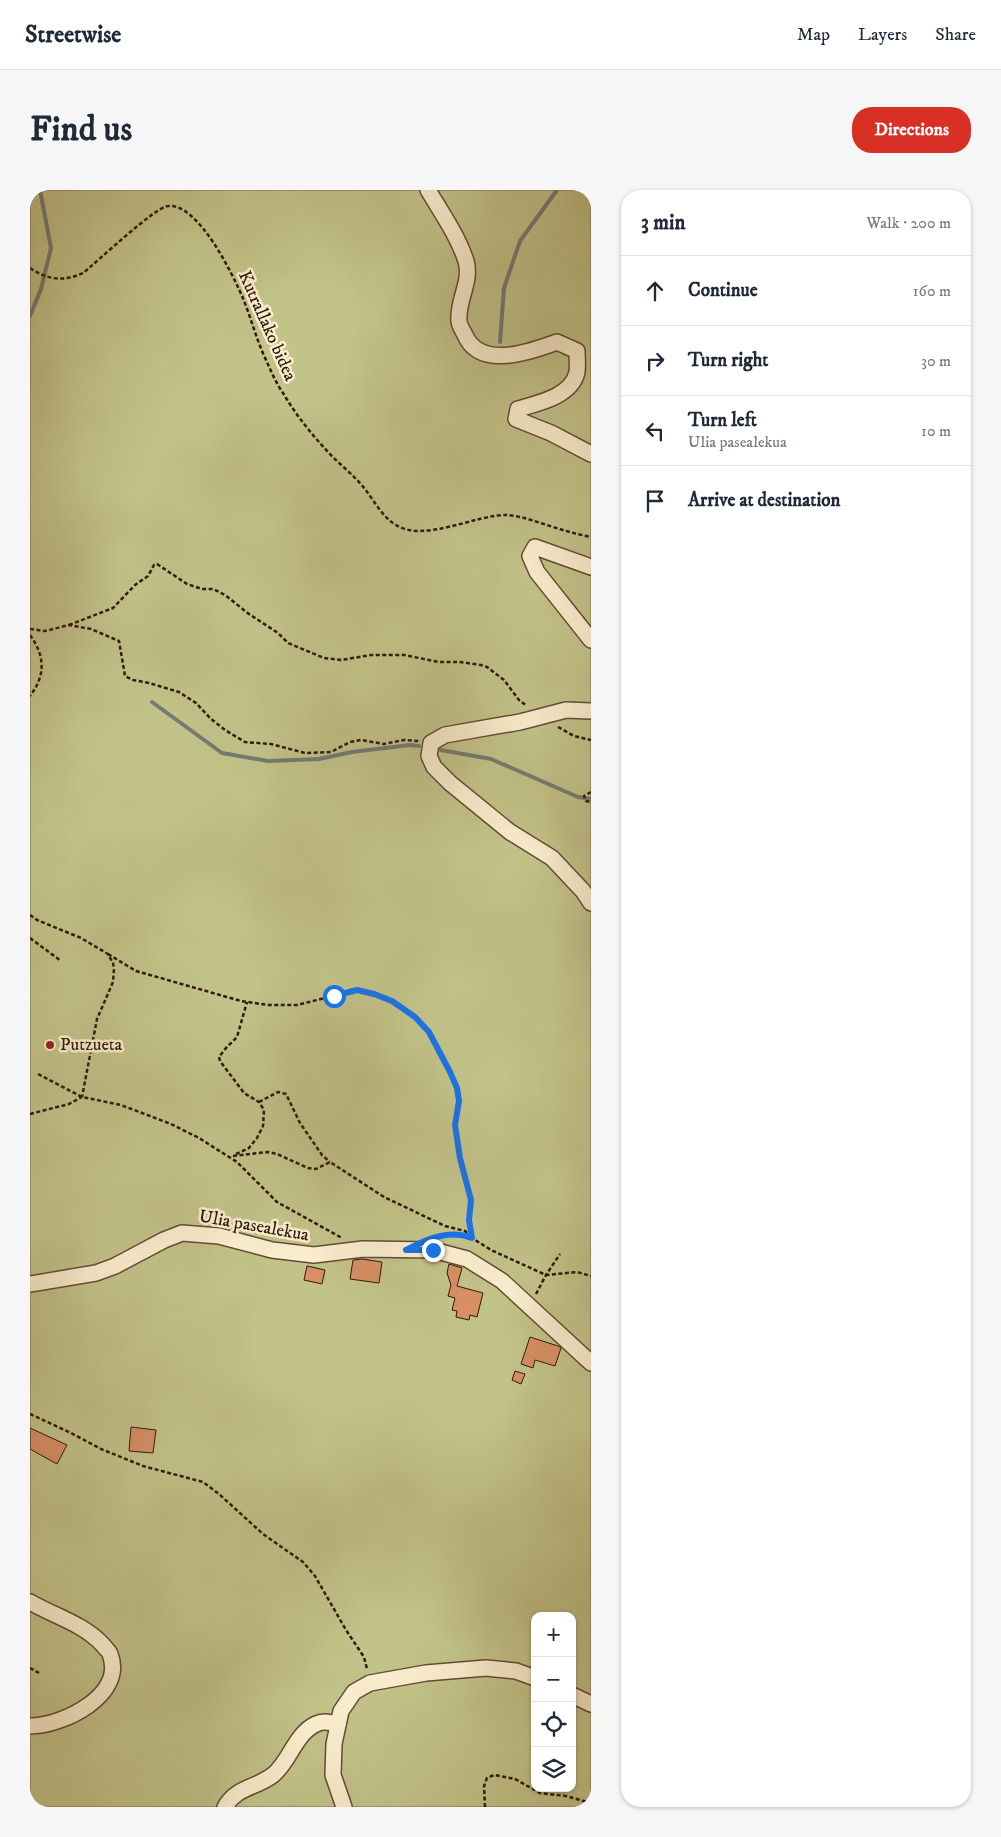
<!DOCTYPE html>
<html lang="en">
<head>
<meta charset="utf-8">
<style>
  body { margin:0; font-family:"IM FELL DW Pica",serif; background:#f6f6f7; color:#1f2937 }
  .controls { position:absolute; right:15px; bottom:15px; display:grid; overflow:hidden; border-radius:10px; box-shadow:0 1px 4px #0004 }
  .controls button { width:45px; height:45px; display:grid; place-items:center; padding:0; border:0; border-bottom:1px solid #e0e1e3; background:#fff; color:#1f2937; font:25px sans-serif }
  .stop { position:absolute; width:15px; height:15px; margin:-11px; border:4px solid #1a73e8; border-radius:50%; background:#fff }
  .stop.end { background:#1a73e8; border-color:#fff; box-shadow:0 1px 5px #0008 }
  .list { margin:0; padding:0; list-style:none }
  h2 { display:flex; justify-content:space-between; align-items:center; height:65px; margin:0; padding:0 20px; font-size:21px }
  h2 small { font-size:16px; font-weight:400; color:#747a83 }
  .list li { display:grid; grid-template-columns:32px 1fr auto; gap:15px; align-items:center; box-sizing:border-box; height:70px; padding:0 20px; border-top:1px solid #e0e1e3 }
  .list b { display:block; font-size:19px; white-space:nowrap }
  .list p { margin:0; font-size:16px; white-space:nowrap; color:#747a83 }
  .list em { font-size:16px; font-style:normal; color:#747a83 }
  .icon { flex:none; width:28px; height:28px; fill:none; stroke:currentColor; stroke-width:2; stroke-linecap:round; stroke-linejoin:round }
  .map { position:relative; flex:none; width:561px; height:1617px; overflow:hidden; border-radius:20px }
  header { display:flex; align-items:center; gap:30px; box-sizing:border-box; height:70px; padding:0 25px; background:#fff; border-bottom:1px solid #e0e1e3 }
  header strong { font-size:24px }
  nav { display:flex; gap:28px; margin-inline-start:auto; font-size:18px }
  .intro { display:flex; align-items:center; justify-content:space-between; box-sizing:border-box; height:120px; padding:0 30px }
  h1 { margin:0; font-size:35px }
  .button { padding:12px 22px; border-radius:20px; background:#d93025; color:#fff; font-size:18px; font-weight:700 }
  main { display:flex; gap:30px; padding:0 30px }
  aside { flex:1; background:#fff; border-radius:20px; box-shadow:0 1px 4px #0004 }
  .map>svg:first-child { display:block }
  .green { fill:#c2c389; stroke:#7a6e4a; fill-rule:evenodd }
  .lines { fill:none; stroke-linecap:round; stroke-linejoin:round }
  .stream { stroke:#747b72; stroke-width:4 }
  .building { fill:#d78f64; stroke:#31180b }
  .minor-casing { stroke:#634b35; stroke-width:18 }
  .path { stroke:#31180b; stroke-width:2.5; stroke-dasharray:4 2.5; stroke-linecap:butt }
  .minor { stroke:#faeece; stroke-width:15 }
  .route { stroke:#1a73e8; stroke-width:6 }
  .poi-dot { fill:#8f2418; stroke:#faeece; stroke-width:2 }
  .labels { text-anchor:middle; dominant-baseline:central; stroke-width:5; stroke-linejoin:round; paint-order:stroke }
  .street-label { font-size:18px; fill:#31180b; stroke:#faeece }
  .poi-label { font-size:18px; fill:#31180b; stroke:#faeece; text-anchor:start }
</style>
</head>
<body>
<header>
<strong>Streetwise</strong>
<nav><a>Map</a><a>Layers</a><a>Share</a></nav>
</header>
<div class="intro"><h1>Find us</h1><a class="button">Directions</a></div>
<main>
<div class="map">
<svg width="561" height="1617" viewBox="0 0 561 1617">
  <rect width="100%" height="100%" fill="#f8e5b4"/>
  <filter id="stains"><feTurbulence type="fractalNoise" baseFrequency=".004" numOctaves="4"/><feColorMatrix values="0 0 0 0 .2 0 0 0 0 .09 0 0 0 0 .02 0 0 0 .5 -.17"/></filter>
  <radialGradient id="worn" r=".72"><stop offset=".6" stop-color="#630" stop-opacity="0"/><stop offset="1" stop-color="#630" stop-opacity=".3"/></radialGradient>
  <!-- green -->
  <path class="green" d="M0,0H561V1617H0ZM505,1426H542V1598H505Z"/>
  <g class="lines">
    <!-- stream -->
    <g class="stream">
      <polyline points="0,126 11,99 21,58 10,0"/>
      <polyline points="470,152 474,98 490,51 527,0"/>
      <polyline points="122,512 192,563 238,571 289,569 322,562 380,555 389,556"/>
      <polyline points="411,560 461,569 548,607 561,609"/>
    </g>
  </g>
  <!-- building -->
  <g class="building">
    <polygon points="332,1069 352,1072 349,1093 320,1089 323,1070"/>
    <polygon points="419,1074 432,1078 427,1096 453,1103 447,1127 440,1125 439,1130 426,1127 427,1121 422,1120 425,1108 418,1106 421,1095 417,1083"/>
    <polygon points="277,1076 295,1080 292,1094 274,1090"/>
    <polygon points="500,1147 528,1156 531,1158 525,1176 505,1170 503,1178 491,1174"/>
    <polygon points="485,1181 495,1184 491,1194 482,1190"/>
    <polygon points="101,1237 126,1240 123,1263 99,1261"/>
    <polygon points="0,1238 37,1255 27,1274 0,1259"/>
  </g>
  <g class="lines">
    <!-- minor casing -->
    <g class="minor-casing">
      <g id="minor">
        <path d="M398,0C411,22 428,46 436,71C442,92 427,110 429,131C429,135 433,141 435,145C450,180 500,162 527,152L547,161C547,168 548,175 547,182C542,206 509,213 488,219L486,229L521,243L561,264"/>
        <polyline points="561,377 505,357 500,366 507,382 561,450"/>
        <polyline points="561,521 536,520 490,532 415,545 401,553 399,566 404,577 420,593 480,642 522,668 553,701 561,713"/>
        <polyline points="0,1094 66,1083 85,1076 134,1050 152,1043 189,1046 242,1060 284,1065 333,1059 403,1060 437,1069 472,1091 561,1173"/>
        <path d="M0,1412C26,1427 52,1433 73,1455C75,1458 79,1461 80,1464C96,1505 33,1536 0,1536"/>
        <polyline points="542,1505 561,1514"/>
        <path d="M195,1617C206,1597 226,1598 243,1585C260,1571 265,1544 286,1534C294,1530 301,1532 308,1535"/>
        <polyline points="314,1617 303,1585 304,1554 311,1521 324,1502 340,1493 396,1483 456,1478 486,1481 505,1488"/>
      </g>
    </g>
    <!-- path -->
    <g class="path">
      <path d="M0,78C18,90 33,92 53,83C67,72 125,17 138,16C168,13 202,83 212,106C221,127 226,149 236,170C241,181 246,193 253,203C266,225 282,245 299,263C310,275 324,285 334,298C344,310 352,327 366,335C394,353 447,324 477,325C491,326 504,331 517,335C532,340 546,344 561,347"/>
      <polyline points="39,435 83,418 105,395 118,386 124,375 127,374 157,394 172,399 183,399 195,405 219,424 248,443 258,453 294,468 311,470 341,465 374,465 409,472 430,472 451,475 457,477 474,490 489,510 497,516"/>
      <polyline points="0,439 15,441 39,435 61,439 89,451 95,486 103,490 119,493 149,502 166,513 181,529 195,540 215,552 241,554 275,563 301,562 320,552 331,550 354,554 374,550 389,551"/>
      <path d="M0,445C15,466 16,485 0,506"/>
      <polyline points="528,537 544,546 561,550"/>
      <polyline points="561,602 554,606 556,611 561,612"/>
      <polyline points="0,725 7,730 51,748 78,764 83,773 84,779 83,792 67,829 52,907"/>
      <polyline points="0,748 31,771"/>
      <polyline points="78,764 106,781 211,811 238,815 267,815 327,800 344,804 362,811 385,827 399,842 421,882 427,898 429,911 425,935 426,948 441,1010 439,1030 442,1048"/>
      <polyline points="8,884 52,907 91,915 141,934 169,948 207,972 247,1012 312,1048"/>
      <polyline points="229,912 248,902 256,904 270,933 292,965 300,972"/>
      <polyline points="0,924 39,914 52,907"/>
      <polyline points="206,964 219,958 227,948 233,936 234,920 229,912 214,903 190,871 189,867 196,858 207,847 217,812"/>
      <polyline points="203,966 238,962 247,964 278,978 286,979 300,972 354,1007 415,1036 435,1041 441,1047"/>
      <polyline points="408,1046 435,1045 442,1048 461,1060 516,1085 547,1082 561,1086"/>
      <polyline points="506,1104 516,1085 530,1064"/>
      <polyline points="0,1224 41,1243 71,1259 113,1276 173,1292 189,1304 233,1344 273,1372 285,1386 316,1440 334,1467 337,1479"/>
      <polyline points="0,1478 9,1483"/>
      <polyline points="455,1617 454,1596 457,1588 464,1585 485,1589 510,1603 536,1606 561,1613"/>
    </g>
    <!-- minor -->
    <use href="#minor" class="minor"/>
  </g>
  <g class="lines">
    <!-- route -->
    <path class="route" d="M304,806L327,800L344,804L362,811L385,827L399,842L420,882L427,898L429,911L425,935L430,968L441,1010L439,1030L442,1048C419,1039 397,1049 376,1060H403"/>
  </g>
  <!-- markers -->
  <circle class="poi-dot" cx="20" cy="855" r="5"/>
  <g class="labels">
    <!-- street labels -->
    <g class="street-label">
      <text transform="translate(237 136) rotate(66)">Kutrallako bidea</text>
      <text transform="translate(224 1036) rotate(10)">Ulia pasealekua</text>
    </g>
    <!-- poi labels -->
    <g class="poi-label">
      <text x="30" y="855">Putzueta</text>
    </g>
  </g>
  <rect width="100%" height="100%" filter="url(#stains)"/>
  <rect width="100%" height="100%" fill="url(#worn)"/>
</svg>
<div class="controls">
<button>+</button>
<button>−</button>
<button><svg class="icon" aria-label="locate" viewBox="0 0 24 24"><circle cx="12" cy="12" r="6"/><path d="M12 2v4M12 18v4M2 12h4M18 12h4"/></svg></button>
<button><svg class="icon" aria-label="layers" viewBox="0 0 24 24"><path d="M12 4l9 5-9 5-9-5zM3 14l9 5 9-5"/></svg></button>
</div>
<div class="stop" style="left:304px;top:806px"></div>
<div class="stop end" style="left:403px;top:1060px"></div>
</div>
<aside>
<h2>3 min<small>Walk · 200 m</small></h2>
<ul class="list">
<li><svg class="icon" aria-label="ahead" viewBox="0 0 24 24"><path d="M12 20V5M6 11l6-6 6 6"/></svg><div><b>Continue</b></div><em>160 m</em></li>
<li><svg class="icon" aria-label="right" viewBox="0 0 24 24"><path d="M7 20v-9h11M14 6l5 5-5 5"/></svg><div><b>Turn right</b></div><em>30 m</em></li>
<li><svg class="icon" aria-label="left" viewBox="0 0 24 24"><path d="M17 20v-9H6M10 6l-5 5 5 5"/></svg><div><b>Turn left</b><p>Ulia pasealekua</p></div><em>10 m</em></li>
<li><svg class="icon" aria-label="arrive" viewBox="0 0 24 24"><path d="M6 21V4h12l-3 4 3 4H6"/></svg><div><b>Arrive at destination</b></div></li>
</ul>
</aside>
</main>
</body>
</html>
